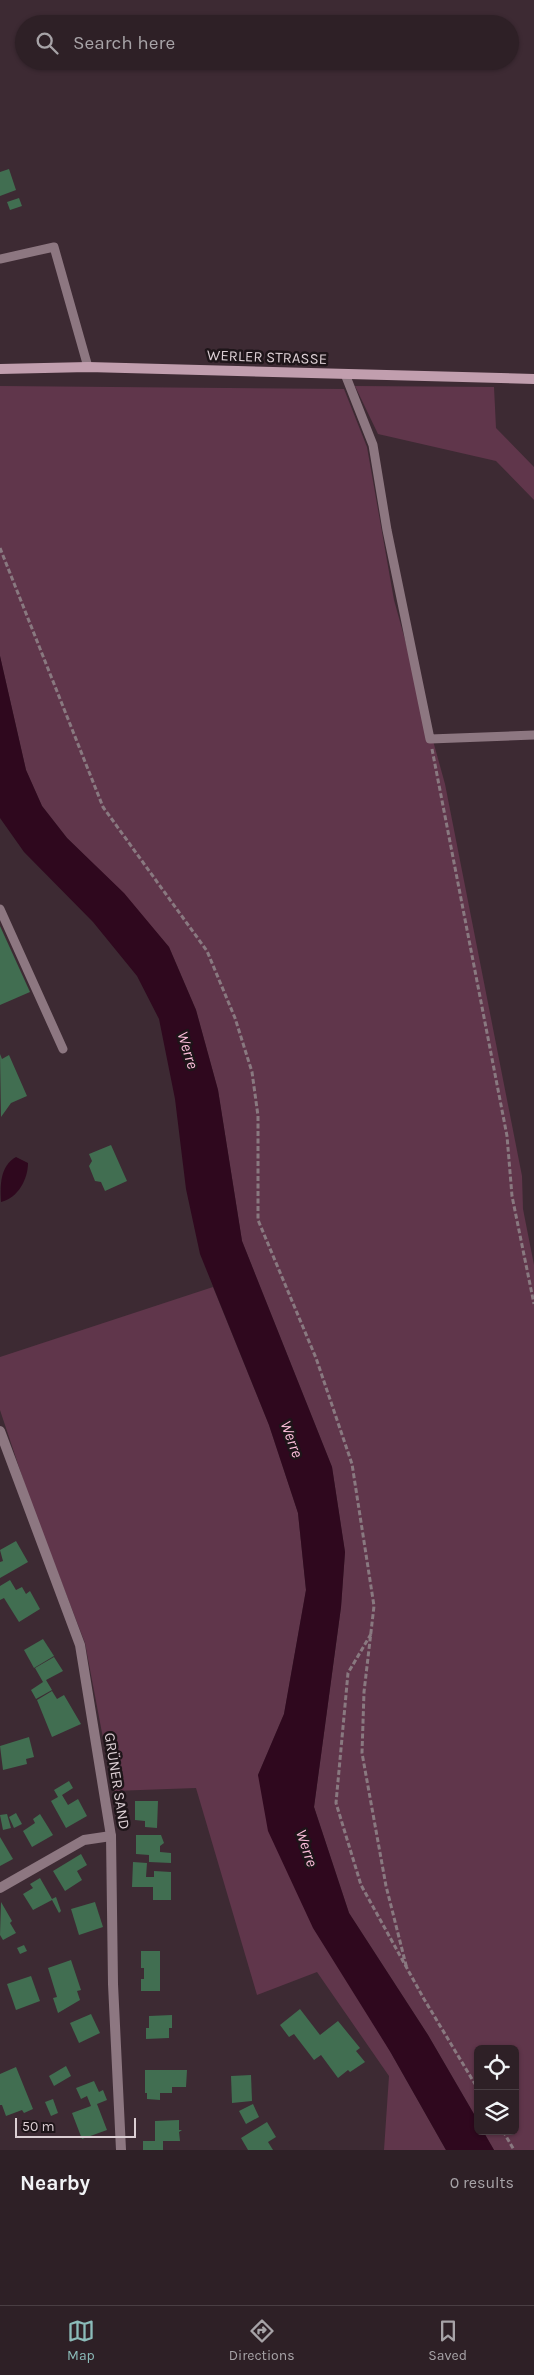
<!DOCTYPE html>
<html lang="en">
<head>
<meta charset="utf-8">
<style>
  body { margin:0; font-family:Karla,sans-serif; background:#3a2d32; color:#f1f3f6 }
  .controls { position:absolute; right:15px; bottom:15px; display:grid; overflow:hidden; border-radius:8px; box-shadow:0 1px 4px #0004 }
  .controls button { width:45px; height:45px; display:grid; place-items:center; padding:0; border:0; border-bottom:1px solid #493e43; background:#2e2026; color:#f1f3f6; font:25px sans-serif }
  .scale { position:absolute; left:15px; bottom:12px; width:121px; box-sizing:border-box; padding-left:5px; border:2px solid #dbced3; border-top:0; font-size:14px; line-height:18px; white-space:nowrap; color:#dbced3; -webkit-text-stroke:4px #1e1519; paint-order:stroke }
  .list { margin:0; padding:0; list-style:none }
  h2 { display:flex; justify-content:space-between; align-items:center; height:65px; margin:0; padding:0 20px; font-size:21px }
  h2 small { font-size:16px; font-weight:400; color:#a7a3a7 }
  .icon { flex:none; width:28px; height:28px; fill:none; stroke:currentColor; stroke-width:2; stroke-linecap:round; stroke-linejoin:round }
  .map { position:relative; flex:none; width:534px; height:2150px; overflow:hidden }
  .search { position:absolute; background:#2e2026; box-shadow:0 1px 4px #0004; left:15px; right:15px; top:15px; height:55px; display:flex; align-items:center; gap:12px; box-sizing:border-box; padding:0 18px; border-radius:28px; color:#a7a3a7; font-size:19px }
  .sheet { height:155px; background:#2e2026 }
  nav { display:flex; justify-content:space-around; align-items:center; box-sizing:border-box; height:70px; border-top:1px solid #493e43; background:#2e2026; font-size:14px; color:#a7a3a7 }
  nav a { display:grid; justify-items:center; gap:2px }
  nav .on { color:#8bbbb9 }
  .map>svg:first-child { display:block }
  .green { fill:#60364b }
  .water { fill:#2f081e }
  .building { fill:#416e51 }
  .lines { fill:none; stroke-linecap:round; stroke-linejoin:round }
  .path { stroke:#897980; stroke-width:3; stroke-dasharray:5 2.5; stroke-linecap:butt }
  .service { stroke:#8d7781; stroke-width:9 }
  .minor { stroke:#8d7781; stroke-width:10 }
  .secondary { stroke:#c19eae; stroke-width:10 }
  .labels { text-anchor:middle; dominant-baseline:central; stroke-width:5; stroke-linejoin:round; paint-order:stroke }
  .street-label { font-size:15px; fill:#dbced3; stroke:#1e1519 }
  .water-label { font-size:16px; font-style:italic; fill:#fbbeda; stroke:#1e1519 }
</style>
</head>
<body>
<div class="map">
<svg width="534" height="2150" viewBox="0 0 534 2150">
  <rect width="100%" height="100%" fill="#3d2a33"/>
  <!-- green -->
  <g class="green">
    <polygon points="0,386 344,389 367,447 394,600 445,784 522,1176 523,1209 534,1265 534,2150 494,2150 483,2131 515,2131 515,2049 478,2049 478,2121 428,2035 349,1913 314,1807 341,1607 345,1552 332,1467 242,1241 218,1090 196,1010 169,947 123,893 67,838 42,806 26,770 0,656"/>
    <polygon points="355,386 494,387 496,428 534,467 534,500 496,461 378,434"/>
    <polygon points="213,1287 269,1425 298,1513 306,1590 284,1714 258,1775 391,2053 446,2150 384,2150 389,2076 317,1972 257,1995 196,1788 113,1791 85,1643 31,1503 0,1410 0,1357"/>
  </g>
  <!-- water -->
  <g class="water">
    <polygon points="0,656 26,770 42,806 67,838 124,893 169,947 196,1010 218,1090 242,1241 332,1467 345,1552 341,1607 314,1807 349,1913 428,2035 478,2121 478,2131 483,2131 494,2150 446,2150 391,2053 313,1928 268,1831 258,1775 284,1714 306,1590 298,1513 269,1425 200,1254 186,1189 175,1099 159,1019 137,976 93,922 24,852 0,818"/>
    <path d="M16,1157L28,1163C28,1179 18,1198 1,1202C0,1185 0,1166 16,1157Z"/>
  </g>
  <!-- building -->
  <g class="building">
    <polygon points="9,169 16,190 0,196 0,172"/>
    <polygon points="19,198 22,206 10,210 7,202"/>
    <polygon points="0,926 30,992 0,1005"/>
    <polygon points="0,1054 2,1059 9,1055 27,1096 11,1103 1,1117"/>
    <polygon points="111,1145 127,1181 105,1191 101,1182 95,1181 89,1166 92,1161 89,1154"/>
    <polygon points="16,1541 28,1562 0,1578 0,1562 3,1561 0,1550"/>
    <polygon points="10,1580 16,1590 22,1587 26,1594 30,1591 40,1609 19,1622 4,1598 0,1600 0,1586"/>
    <polygon points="43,1639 54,1656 34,1668 24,1650"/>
    <polygon points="54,1657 63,1671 46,1680 52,1690 36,1699 31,1690 43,1682 35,1668"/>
    <polygon points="52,1691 57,1699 64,1695 81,1724 52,1737 37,1700"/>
    <polygon points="29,1737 34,1757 26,1759 27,1764 3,1770 0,1746"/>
    <polygon points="69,1781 73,1788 62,1795 68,1805 78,1799 87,1816 66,1828 51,1801 58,1797 54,1790"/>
    <polygon points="135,1801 158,1801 157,1828 145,1827 145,1821 135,1820"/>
    <polygon points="16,1813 22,1824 14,1828 9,1817"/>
    <polygon points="7,1814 11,1828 3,1830 0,1815"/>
    <polygon points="40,1814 53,1835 32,1847 23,1831 35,1823 33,1819"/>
    <polygon points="136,1835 161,1835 164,1843 160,1846 160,1852 171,1853 171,1863 149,1862 149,1855 136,1854"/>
    <polygon points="0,1837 13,1859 0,1866"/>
    <polygon points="81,1854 87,1865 77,1871 82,1880 65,1891 53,1871"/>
    <polygon points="133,1862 147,1863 146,1877 154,1877 154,1871 171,1872 171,1900 153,1900 153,1887 132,1887"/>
    <polygon points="40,1878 52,1899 56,1897 61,1911 59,1913 52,1900 33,1910 23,1894 33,1888 30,1884"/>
    <polygon points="1,1902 12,1921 10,1923 16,1933 3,1940 0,1935"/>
    <polygon points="95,1902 103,1927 79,1935 71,1909"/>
    <polygon points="24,1945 27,1951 20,1954 17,1948"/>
    <polygon points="141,1951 160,1951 160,1991 141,1991 141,1979 144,1979 144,1968 141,1968"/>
    <polygon points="71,1960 81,1990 77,1991 80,2000 58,2013 53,1998 57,1997 48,1968"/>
    <polygon points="31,1976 40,2001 16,2010 7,1984"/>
    <polygon points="300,2009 320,2035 338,2021 360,2048 356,2051 365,2062 350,2072 348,2070 338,2078 321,2055 314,2060 294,2034 289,2037 280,2025"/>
    <polygon points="91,2014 100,2033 79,2043 70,2023"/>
    <polygon points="172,2015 172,2028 169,2028 169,2038 146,2039 146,2028 149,2028 149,2016"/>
    <polygon points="66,2066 71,2076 54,2086 49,2076"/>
    <polygon points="16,2067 33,2109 24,2113 22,2110 6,2116 2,2105 0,2105 0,2074"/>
    <polygon points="145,2070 187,2070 186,2087 172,2087 172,2093 160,2093 160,2100 147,2099 147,2093 145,2093"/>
    <polygon points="251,2075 252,2101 232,2103 231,2076"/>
    <polygon points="94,2081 99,2092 103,2090 107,2100 97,2104 107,2130 82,2139 72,2113 91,2106 87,2096 81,2099 76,2088"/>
    <polygon points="53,2099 58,2113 51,2116 45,2102"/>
    <polygon points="253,2104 259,2117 246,2124 239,2111"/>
    <polygon points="179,2120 179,2130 182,2130 179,2132 180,2141 163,2141 163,2150 143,2150 143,2141 155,2141 155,2121"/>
    <polygon points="267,2122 276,2137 268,2142 273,2150 248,2150 241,2138"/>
  </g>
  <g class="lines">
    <!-- path -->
    <g class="path">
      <polyline points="0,548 103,807 207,951 235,1018 252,1072 258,1116 258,1220 316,1358 352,1464 374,1606 364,1692 362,1753 386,1886 407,1969"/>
      <polyline points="432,749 507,1136 512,1196 534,1304"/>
      <polyline points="371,1634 348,1673 336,1803 361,1885 424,1999 478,2089"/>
      <polyline points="503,2131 514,2150"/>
    </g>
    <!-- service -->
    <g class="service">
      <polyline points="0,259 54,247 88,367"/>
      <polyline points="345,374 373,445 387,530 430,739 534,735"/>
      <polyline points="0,909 63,1049"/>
    </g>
    <!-- minor -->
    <g class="minor">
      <polyline points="0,1431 80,1645 111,1836 113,1984 121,2150"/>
      <polyline points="0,1888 84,1840 111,1836"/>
    </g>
    <!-- secondary -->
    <polyline class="secondary" points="0,369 88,367 534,379"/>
  </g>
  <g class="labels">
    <!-- street labels -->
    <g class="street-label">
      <text transform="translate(267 357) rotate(2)">WERLER STRASSE</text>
      <text transform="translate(117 1781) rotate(81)">GRÜNER SAND</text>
    </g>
    <!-- water labels -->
    <g class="water-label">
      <text transform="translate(188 1050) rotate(73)">Werre</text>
      <text transform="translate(292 1439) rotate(70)">Werre</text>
      <text transform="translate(307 1848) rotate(72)">Werre</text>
    </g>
  </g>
</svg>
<div class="controls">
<button><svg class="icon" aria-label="locate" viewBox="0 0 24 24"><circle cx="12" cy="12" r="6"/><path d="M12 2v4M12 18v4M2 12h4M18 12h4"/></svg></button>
<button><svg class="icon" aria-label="layers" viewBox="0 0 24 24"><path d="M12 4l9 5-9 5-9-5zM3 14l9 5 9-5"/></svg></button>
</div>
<div class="scale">50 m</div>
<div class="search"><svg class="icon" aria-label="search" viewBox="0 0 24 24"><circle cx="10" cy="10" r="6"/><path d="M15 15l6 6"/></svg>Search here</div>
</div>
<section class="sheet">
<h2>Nearby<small>0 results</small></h2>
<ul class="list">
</ul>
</section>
<nav>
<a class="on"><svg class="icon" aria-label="map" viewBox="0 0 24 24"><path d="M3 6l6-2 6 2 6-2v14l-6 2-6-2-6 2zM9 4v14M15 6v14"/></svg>Map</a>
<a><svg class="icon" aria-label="directions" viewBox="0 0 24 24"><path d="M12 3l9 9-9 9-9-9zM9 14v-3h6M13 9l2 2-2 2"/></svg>Directions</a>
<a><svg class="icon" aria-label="saved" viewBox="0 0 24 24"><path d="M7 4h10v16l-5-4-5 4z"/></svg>Saved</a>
</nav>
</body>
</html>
